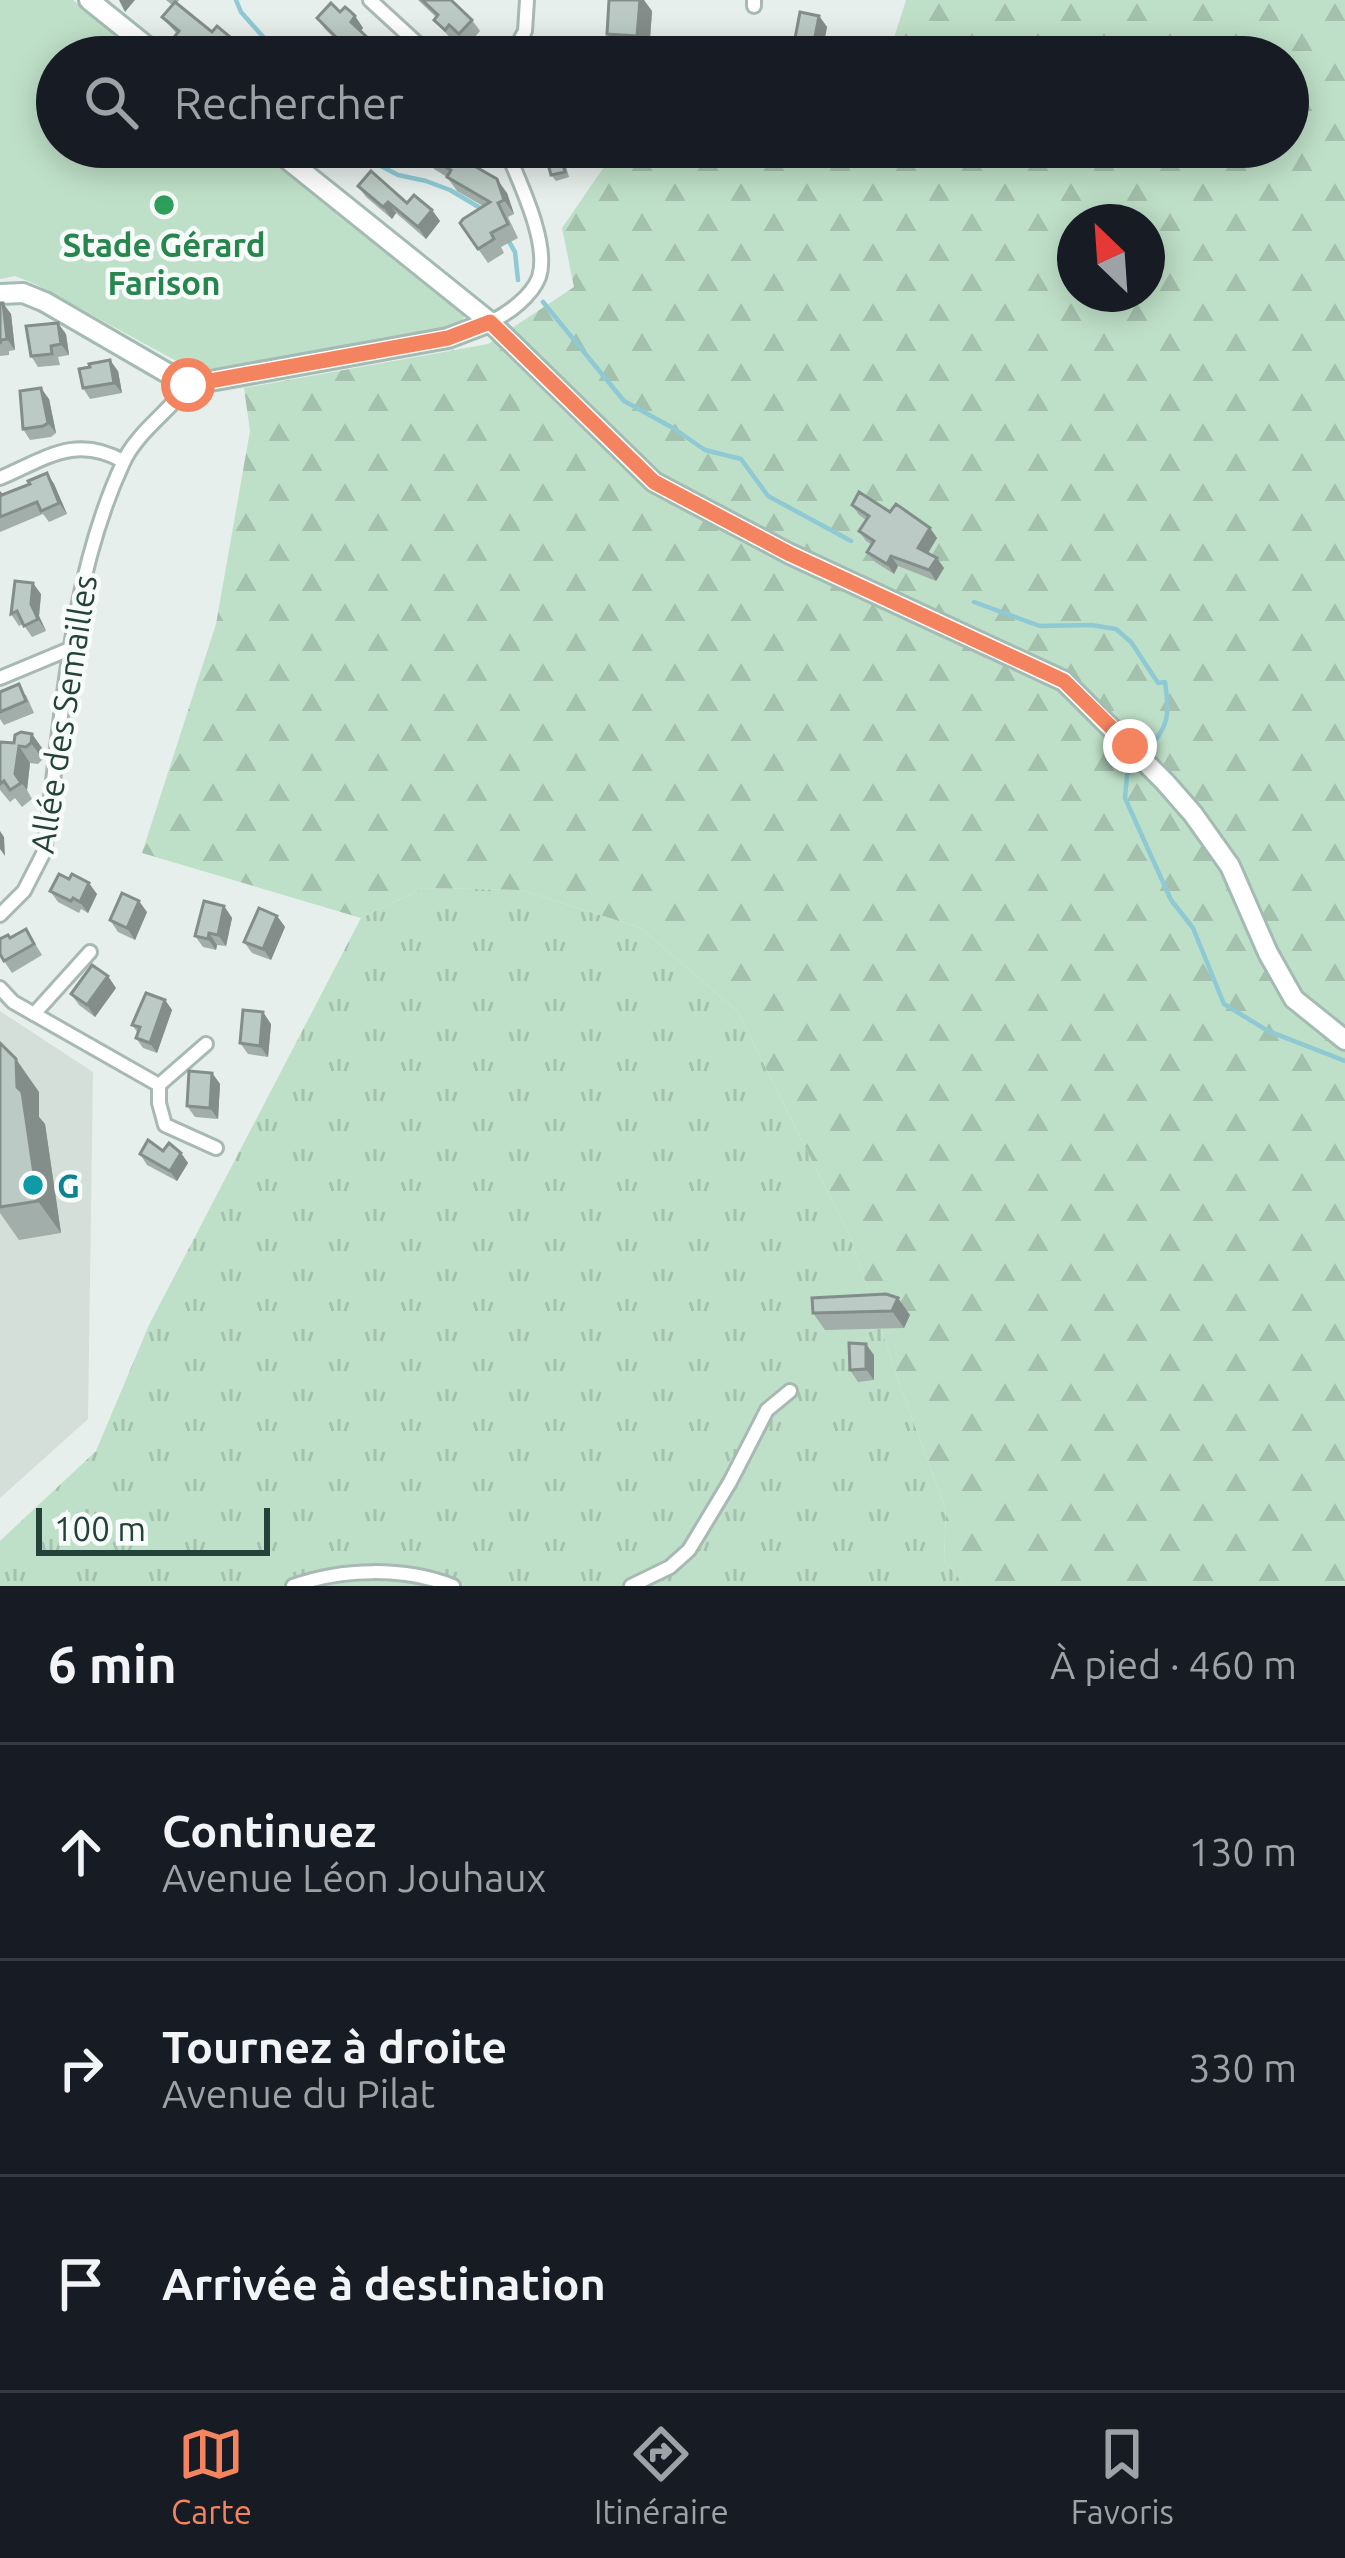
<!DOCTYPE html>
<html lang="fr">
<head>
<meta charset="utf-8">
<style>
  body { margin:0; font-family:Ubuntu,sans-serif; background:#242831; color:#f1f3f6 }
  .compass { position:absolute; left:1057px; top:204px; width:108px; height:108px; border-radius:50%; background:#171b24; box-shadow:0 6px 30px #0003; rotate:335deg }
  .scale { position:absolute; left:36px; bottom:30px; width:234px; box-sizing:border-box; padding-left:12px; border:6px solid #24423a; border-top:0; font-size:33px; line-height:42px; white-space:nowrap; color:#24423a; -webkit-text-stroke:9px #f7fbf9; paint-order:stroke }
  .stop { position:absolute; width:36px; height:36px; margin:-27px; border:9px solid #f4845f; border-radius:50%; background:#fff }
  .stop.end { background:#f4845f; border-color:#fff; box-shadow:0 3px 12px #0008 }
  .list { margin:0; padding:0; list-style:none }
  h2 { display:flex; justify-content:space-between; align-items:center; height:156px; margin:0; padding:0 48px; font-size:51px }
  h2 small { font-size:39px; font-weight:400; color:#9ea1a6 }
  .list li { display:grid; grid-template-columns:78px 1fr auto; gap:36px; align-items:center; box-sizing:border-box; height:216px; padding:0 48px; border-top:3px solid #363941 }
  .list b { display:block; font-size:45px; white-space:nowrap }
  .list p { margin:0; font-size:39px; white-space:nowrap; color:#9ea1a6 }
  .list em { font-size:39px; font-style:normal; color:#9ea1a6 }
  .icon { flex:none; width:66px; height:66px; fill:none; stroke:currentColor; stroke-width:2; stroke-linecap:round; stroke-linejoin:round }
  .map { position:relative; flex:none; width:1345px; height:1586px; overflow:hidden }
  .search { position:absolute; background:#171b24; box-shadow:0 6px 30px #0003; left:36px; right:36px; top:36px; height:132px; display:flex; align-items:center; gap:30px; box-sizing:border-box; padding:0 42px; border-radius:66px; color:#9ea1a6; font-size:45px }
  .sheet { height:804px; background:#171b24 }
  nav { display:flex; justify-content:space-around; align-items:center; box-sizing:border-box; height:168px; border-top:3px solid #363941; background:#171b24; font-size:33px; color:#9ea1a6 }
  nav a { display:grid; justify-items:center; gap:6px }
  nav .on { color:#f4845f }
  .map>svg:first-child { display:block }
  .built { fill:#d4dfda }
  .grass { fill:url(#grass-tufts) }
  .forest { fill:url(#forest-firs); fill-rule:evenodd }
  .garden { fill:#bfe0c8 }
  .lines { fill:none; stroke-linecap:round; stroke-linejoin:round }
  .stream { stroke:#8ec9d4; stroke-width:4.5 }
  .street-casing { stroke:#a8b8b2; stroke-width:18 }
  .secondary-casing { stroke:#a4bbb3; stroke-width:24 }
  .street { stroke:#fff; stroke-width:12 }
  .secondary { stroke:#fff; stroke-width:18 }
  .wall { fill:#a1aea9 }
  .shaded-wall { fill:#838d89 }
  .building { fill:#bbcac4; stroke:#838d89; stroke-width:3 }
  .route { stroke:#f4845f; stroke-width:15 }
  .leisure-dot { fill:#2e9e5b; stroke:#f7fbf9; stroke-width:4.5 }
  .culture-dot { fill:#0f9aa8; stroke:#f7fbf9; stroke-width:4.5 }
  .labels { text-anchor:middle; dominant-baseline:central; stroke-width:9; stroke-linejoin:round; paint-order:stroke }
  .leisure-label { font-size:33px; font-weight:bold; fill:#27864d; stroke:#f7fbf9 }
  .street-label { font-size:33px; fill:#24423a; stroke:#f7fbf9 }
  .culture-label { font-size:33px; font-weight:bold; fill:#0d838f; stroke:#f7fbf9; text-anchor:start }
</style>
</head>
<body>
<div class="map">
<svg width="1345" height="1586" viewBox="0 0 1345 1586">
  <defs>
    <pattern id="grass-tufts" width="24" height="20" patternUnits="userSpaceOnUse" patternTransform="scale(3)"><rect width="24" height="20" fill="#bfe0c8"/><path d="M3 7l-1-3M5 7V3M7 7l1-3M15 17l-1-3M17 17v-4M19 17l1-3" fill="none" stroke="#a4c1ad"/></pattern>
    <pattern id="forest-firs" width="22" height="20" patternUnits="userSpaceOnUse" patternTransform="scale(3)"><rect width="22" height="20" fill="#bfe0c8"/><path d="M5 1l3.5 6h-7zM16 11l3.5 6h-7z" fill="#a4c1ad"/></pattern>
  </defs>
  <rect width="100%" height="100%" fill="#e6efeb"/>
  <!-- built -->
  <polygon class="built" points="0,1011 93,1072 88,1419 0,1498"/>
  <!-- grass -->
  <polygon class="grass" points="423,888 521,890 641,928 738,1012 851,1239 901,1388 946,1510 944,1561 966,1586 0,1586 0,1541 96,1451 149,1325 361,918"/>
  <!-- forest -->
  <path class="forest" d="M906,0H1345V1586H966L944,1561L946,1510L901,1388L851,1239L738,1012L641,928L521,890L423,888L361,918L142,853L216,624L250,431L244,388L488,344L574,287L562,228L606,164L632,147H1288V57H888ZM1075,222H1147V294H1075Z"/>
  <!-- garden -->
  <polygon class="garden" points="0,0 73,0 143,57 57,57 57,147 256,147 465,315 461,323 424,333 199,371 191,369 35,284 15,276 0,279"/>
  <g class="lines">
    <!-- stream -->
    <g class="stream">
      <polyline points="236,0 241,12 281,57"/>
      <polyline points="368,147 377,164 398,175 426,181 450,190 482,209"/>
      <polyline points="508,240 515,252 518,280"/>
      <polyline points="543,302 624,401 673,428 705,450 741,459 768,496 851,541"/>
      <path d="M974,602L1040,626L1091,625L1116,629L1131,642L1158,683L1165,682C1170,715 1169,727 1146,751"/>
      <polyline points="1138,759 1127,775 1125,798 1171,900 1193,928 1224,1004 1268,1031 1345,1061"/>
    </g>
    <!-- street casing -->
    <g class="street-casing">
      <g id="street">
        <polyline points="370,0 432,57"/>
        <polyline points="754,6 754,0"/>
        <polyline points="511,57 525,31 527,0"/>
        <path d="M490,322C508,314 532,296 539,277C550,243 518,179 505,147"/>
        <path d="M0,478C45,459 75,434 123,461"/>
        <polyline points="0,678 72,648"/>
        <path d="M0,915L24,891L44,852C62,724 68,581 123,463C136,433 169,412 188,385"/>
        <polyline points="0,988 13,1002 159,1085 159,1103 165,1125 216,1148"/>
        <polyline points="34,1014 90,952"/>
        <polyline points="159,1085 206,1044"/>
        <path d="M293,1586C342,1568 404,1567 453,1586"/>
        <polyline points="631,1586 670,1567 689,1550 730,1482 767,1410 790,1391"/>
      </g>
    </g>
    <!-- secondary casing -->
    <g class="secondary-casing">
      <g id="secondary">
        <polyline points="89,0 160,57"/>
        <polyline points="272,147 490,322 654,482 790,554 1064,681 1165,782 1193,814 1230,866 1268,953 1294,999 1345,1040"/>
        <polyline points="0,294 23,293 45,302 188,385 448,338 490,322"/>
      </g>
    </g>
    <!-- street -->
    <use href="#street" class="street"/>
    <!-- secondary -->
    <use href="#secondary" class="secondary"/>
  </g>
  <!-- wall -->
  <g class="wall">
    <polygon points="166,0 179,0 177,3 212,32 251,57 205,57 198,51 193,56 183,48 175,36 177,34 162,17 172,5"/>
    <polygon points="418,0 452,0 472,20 480,31 467,46 457,37 453,41 434,20 436,17"/>
    <polygon points="652,11 649,53 619,51 607,34"/>
    <polygon points="340,12 355,16 363,28 361,31 388,57 345,57 340,50 343,47 325,29 317,18"/>
    <polygon points="819,16 827,27 821,57 798,57 793,49"/>
    <polygon points="300,147 344,147 347,152 335,168 326,160 321,166"/>
    <polygon points="424,155 507,193 514,214 508,217 518,238 501,247 504,253 488,263 460,223 483,206 457,191 447,177 434,169"/>
    <polygon points="564,159 569,177 556,181 551,175"/>
    <polygon points="358,186 432,210 440,221 426,239 396,213 392,219 366,197"/>
    <polygon points="0,303 11,314 15,350 9,351 9,355 0,356"/>
    <polygon points="66,334 69,355 58,357 60,365 38,367 31,356"/>
    <polygon points="118,371 122,393 90,399 83,388"/>
    <polygon points="49,399 56,433 51,437 30,440 23,429"/>
    <polygon points="47,473 54,484 67,514 49,522 43,514 0,532 0,493 2,495 30,484"/>
    <polygon points="852,505 890,512 930,528 937,538 928,553 944,568 936,581 898,566 894,574 875,562 867,552 872,545 866,541 859,531 866,520 859,515"/>
    <polygon points="41,594 39,616 46,631 32,637 23,624 19,626 11,614"/>
    <polygon points="0,692 26,695 34,713 4,725 0,719"/>
    <polygon points="32,734 44,751 43,759 38,764 30,763 27,790 32,799 22,807 15,798 10,802 0,790 0,742 14,743"/>
    <polygon points="69,879 97,894 88,913 81,909 79,913 58,902 50,891"/>
    <polygon points="224,906 232,918 226,946 217,945 216,950 203,947 195,936"/>
    <polygon points="147,912 135,940 118,932 110,920"/>
    <polygon points="277,916 285,927 271,960 252,953 244,942"/>
    <polygon points="26,929 42,955 12,973 4,961 10,938"/>
    <polygon points="116,988 95,1017 79,1005 71,994"/>
    <polygon points="165,1000 172,1010 157,1053 143,1048 136,1038 138,1033 132,1025"/>
    <polygon points="271,1024 268,1057 248,1054 240,1043"/>
    <polygon points="0,1043 39,1092 39,1117 45,1124 61,1233 19,1240 0,1213"/>
    <polygon points="212,1073 220,1084 218,1119 195,1117 187,1106"/>
    <polygon points="163,1151 181,1153 188,1163 177,1181 147,1165 140,1154"/>
    <polygon points="886,1294 910,1315 904,1328 825,1330 813,1313"/>
    <polygon points="874,1355 874,1380 858,1382 850,1370"/>
  </g>
  <!-- shaded-wall -->
  <g class="shaded-wall">
    <polygon points="119,0 135,0 125,12"/>
    <polygon points="640,0 644,0 652,11 649,53 637,36"/>
    <polygon points="355,16 363,28 359,33 351,22"/>
    <polygon points="819,16 827,27 821,57 816,57 812,52"/>
    <polygon points="190,40 198,51 193,56 185,45"/>
    <polygon points="334,147 344,147 347,152 335,168 327,157"/>
    <polygon points="318,149 326,160 321,166 313,155"/>
    <polygon points="497,179 507,193 514,214 504,200"/>
    <polygon points="388,202 396,213 392,219 383,207"/>
    <polygon points="432,210 440,221 426,239 418,227"/>
    <polygon points="3,303 11,314 15,350 7,339"/>
    <polygon points="58,323 66,334 69,355 61,344"/>
    <polygon points="110,360 118,371 122,393 114,383"/>
    <polygon points="41,388 49,399 56,433 48,423"/>
    <polygon points="47,473 54,484 67,514 59,503"/>
    <polygon points="930,528 937,538 925,558 918,548"/>
    <polygon points="891,556 898,566 894,574 887,564"/>
    <polygon points="937,558 944,568 936,581 929,570"/>
    <polygon points="33,583 41,594 39,616 46,631 38,619 31,604"/>
    <polygon points="32,734 44,751 43,759 31,743"/>
    <polygon points="19,746 30,763 27,790 15,774"/>
    <polygon points="0,831 4,837 5,856 0,849"/>
    <polygon points="89,883 97,894 88,913 80,902"/>
    <polygon points="139,901 147,912 135,940 127,928"/>
    <polygon points="224,906 232,918 226,946 218,935"/>
    <polygon points="277,916 285,927 271,960 263,949"/>
    <polygon points="209,933 217,945 216,950 208,939"/>
    <polygon points="108,976 116,988 95,1017 87,1005"/>
    <polygon points="165,1000 172,1010 157,1053 150,1043"/>
    <polygon points="263,1012 271,1024 268,1057 260,1046"/>
    <polygon points="16,1059 39,1092 39,1117 45,1124 61,1233 38,1201 17,1087"/>
    <polygon points="212,1073 220,1084 218,1119 210,1108"/>
    <polygon points="181,1153 188,1163 177,1181 170,1171"/>
    <polygon points="898,1298 910,1315 904,1328 892,1311"/>
    <polygon points="866,1344 874,1355 874,1380 866,1369"/>
  </g>
  <!-- building -->
  <g class="building">
    <polygon points="422,0 451,0 472,20 459,34 449,25 445,30 434,20 438,15"/>
    <polygon points="609,0 640,0 637,36 607,34"/>
    <polygon points="175,2 212,32 217,26 247,51 244,57 211,57 190,40 185,45 175,36 179,31 162,17"/>
    <polygon points="331,3 340,12 345,7 350,11 355,16 351,22 388,57 348,57 340,50 344,45 317,18"/>
    <polygon points="800,12 819,16 812,52 793,49"/>
    <polygon points="699,51 714,51 714,57 698,57"/>
    <polygon points="304,147 334,147 327,157 318,149 313,155"/>
    <polygon points="429,147 441,147 497,179 504,200 498,203 508,224 491,233 494,239 478,249 460,223 463,219 490,202 447,177 451,170 424,155"/>
    <polygon points="560,153 565,172 551,175 546,157"/>
    <polygon points="371,171 407,203 414,195 432,210 418,227 388,202 383,207 358,186"/>
    <polygon points="0,303 3,303 7,339 1,340 0,344"/>
    <polygon points="58,323 61,344 51,346 52,354 31,356 26,326"/>
    <polygon points="110,360 114,383 83,388 79,369 90,367 89,364"/>
    <polygon points="41,388 48,423 43,426 23,429 20,391"/>
    <polygon points="47,473 59,503 41,511 37,502 0,517 0,493 2,495 30,484 28,481"/>
    <polygon points="859,492 890,512 896,504 930,528 918,548 937,558 929,570 891,556 887,564 867,552 874,541 859,531 869,516 852,505"/>
    <polygon points="15,581 33,583 31,604 38,619 24,626 17,611 11,614"/>
    <polygon points="19,684 26,701 0,712 0,692"/>
    <polygon points="21,732 32,734 31,743 26,747 19,746 15,774 21,783 10,790 4,781 0,784 0,742 14,743 15,735"/>
    <polygon points="59,874 69,879 72,874 89,883 80,902 73,898 71,901 50,891"/>
    <polygon points="122,893 139,901 127,928 110,920"/>
    <polygon points="204,901 224,906 218,935 209,933 208,939 195,936"/>
    <polygon points="259,908 277,916 263,949 244,942"/>
    <polygon points="26,929 34,944 4,961 0,954 0,939 8,935 10,938"/>
    <polygon points="92,965 108,976 87,1005 71,994"/>
    <polygon points="146,993 165,1000 150,1043 136,1038 140,1027 132,1025"/>
    <polygon points="243,1010 263,1012 260,1046 240,1043"/>
    <polygon points="0,1043 16,1059 17,1087 22,1092 38,1201 0,1207"/>
    <polygon points="189,1071 212,1073 210,1108 187,1106"/>
    <polygon points="148,1140 163,1151 169,1143 181,1153 170,1171 140,1154"/>
    <polygon points="886,1294 898,1298 892,1311 813,1313 812,1298"/>
    <polygon points="849,1343 866,1344 866,1369 850,1370"/>
  </g>
  <g class="lines">
    <!-- route -->
    <polyline class="route" points="188,385 448,338 490,322 654,482 790,554 1064,681 1130,746"/>
  </g>
  <!-- markers -->
  <circle class="leisure-dot" cx="164" cy="205" r="12"/>
  <circle class="culture-dot" cx="33" cy="1185" r="12"/>
  <g class="labels">
    <!-- leisure labels -->
    <g class="leisure-label">
      <text x="164" y="244">Stade Gérard<tspan x="164" dy="38">Farison</tspan></text>
    </g>
    <!-- street labels -->
    <g class="street-label">
      <text transform="translate(63 714) rotate(-81)">Allée des Semailles</text>
    </g>
    <!-- culture labels -->
    <g class="culture-label">
      <text x="57" y="1185">G</text>
    </g>
  </g>
</svg>
<svg class="compass" viewBox="-18 -18 36 36"><path d="M0-13l5 13h-10z" fill="#e53935"/><path d="M0 13l5-13h-10z" fill="#9ea1a6"/></svg>
<div class="scale">100 m</div>
<div class="stop" style="left:188px;top:385px"></div>
<div class="stop end" style="left:1130px;top:746px"></div>
<div class="search"><svg class="icon" aria-label="search" viewBox="0 0 24 24"><circle cx="10" cy="10" r="6"/><path d="M15 15l6 6"/></svg>Rechercher</div>
</div>
<section class="sheet">
<h2>6 min<small>À pied · 460 m</small></h2>
<ul class="list">
<li><svg class="icon" aria-label="ahead" viewBox="0 0 24 24"><path d="M12 20V5M6 11l6-6 6 6"/></svg><div><b>Continuez</b><p>Avenue Léon Jouhaux</p></div><em>130 m</em></li>
<li><svg class="icon" aria-label="right" viewBox="0 0 24 24"><path d="M7 20v-9h11M14 6l5 5-5 5"/></svg><div><b>Tournez à droite</b><p>Avenue du Pilat</p></div><em>330 m</em></li>
<li><svg class="icon" aria-label="arrive" viewBox="0 0 24 24"><path d="M6 21V4h12l-3 4 3 4H6"/></svg><div><b>Arrivée à destination</b></div></li>
</ul>
</section>
<nav>
<a class="on"><svg class="icon" aria-label="map" viewBox="0 0 24 24"><path d="M3 6l6-2 6 2 6-2v14l-6 2-6-2-6 2zM9 4v14M15 6v14"/></svg>Carte</a>
<a><svg class="icon" aria-label="directions" viewBox="0 0 24 24"><path d="M12 3l9 9-9 9-9-9zM9 14v-3h6M13 9l2 2-2 2"/></svg>Itinéraire</a>
<a><svg class="icon" aria-label="saved" viewBox="0 0 24 24"><path d="M7 4h10v16l-5-4-5 4z"/></svg>Favoris</a>
</nav>
</body>
</html>
